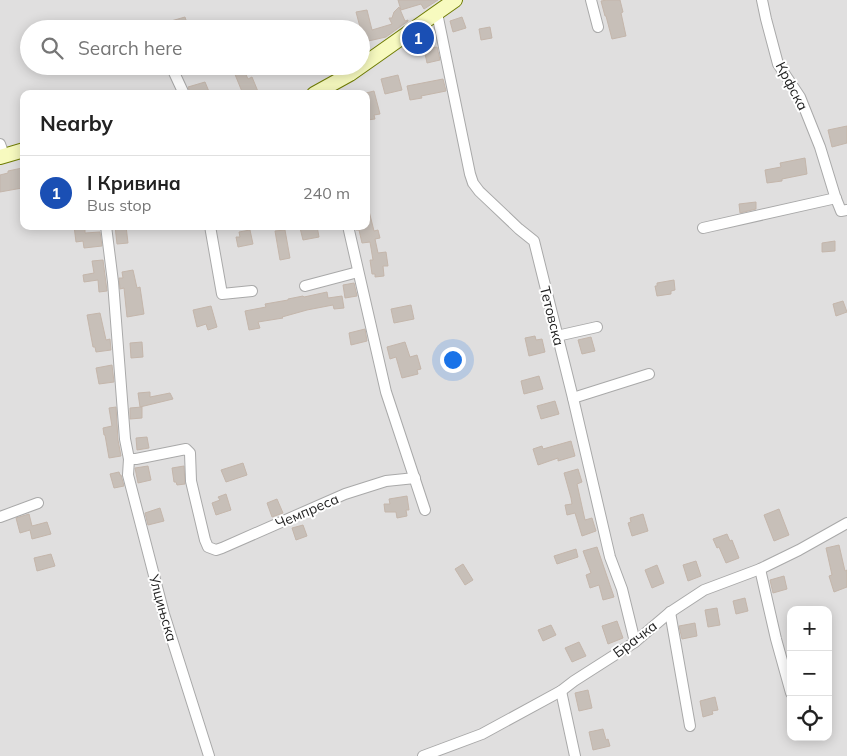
<!DOCTYPE html>
<html lang="en">
<head>
<meta charset="utf-8">
<style>
  body { margin:0; font-family:Mulish,sans-serif; background:#f2f2f2; color:#222 }
  .controls { position:absolute; right:15px; bottom:15px; display:grid; overflow:hidden; border-radius:10px; box-shadow:0 2px 12px #0003 }
  .controls button { width:45px; height:45px; display:grid; place-items:center; padding:0; border:0; border-bottom:1px solid #e0e0e0; background:#fff; color:#222; font:25px sans-serif }
  .you { position:absolute; left:452px; top:359px; width:18px; height:18px; margin:-12px; border:4px solid #fff; border-radius:50%; background:#1a73e8; box-shadow:0 0 0 8px #1a73e833 }
  .badge { display:grid; place-items:center; width:32px; height:32px; border-radius:50%; background:#0f766e; color:#fff; font-size:16px; font-weight:700 }
  .pin { position:absolute; translate:-50% -50%; border:2px solid #fff; box-shadow:0 1px 5px #0006 }
  .list { margin:0; padding:0; list-style:none }
  h2 { display:flex; justify-content:space-between; align-items:center; height:65px; margin:0; padding:0 20px; font-size:21px }
  h2 small { font-size:16px; font-weight:400; color:#767676 }
  .list li { display:grid; grid-template-columns:32px 1fr auto; gap:15px; align-items:center; box-sizing:border-box; height:75px; padding:0 20px; border-top:1px solid #e0e0e0 }
  .list b { display:block; font-size:19px; white-space:nowrap }
  .list p { margin:0; font-size:16px; white-space:nowrap; color:#767676 }
  .list em { font-size:16px; font-style:normal; color:#767676 }
  .icon { flex:none; width:28px; height:28px; fill:none; stroke:currentColor; stroke-width:2; stroke-linecap:round; stroke-linejoin:round }
  .map { position:relative; flex:none; width:847px; height:756px; overflow:hidden }
  .search { position:absolute; background:#fff; box-shadow:0 2px 12px #0003; left:20px; top:20px; width:350px; height:55px; display:flex; align-items:center; gap:12px; box-sizing:border-box; padding:0 18px; border-radius:28px; color:#767676; font-size:19px }
  .panel { position:absolute; background:#fff; box-shadow:0 2px 12px #0003; left:20px; top:90px; width:350px; height:140px; border-radius:10px }
  .map>svg:first-child { display:block }
  .residential { fill:#e0dfdf; fill-rule:evenodd }
  .building { fill:#c7bfb8; stroke:#c4b6ab }
  .lines { fill:none; stroke-linecap:round; stroke-linejoin:round }
  .street-casing { stroke:#a9a9a9; stroke-width:12 }
  .secondary-casing { stroke:#707d05; stroke-width:16 }
  .street { stroke:#fff; stroke-width:10 }
  .secondary { stroke:#f7fabf; stroke-width:14 }
  .labels { text-anchor:middle; dominant-baseline:central; stroke-width:4; stroke-linejoin:round; paint-order:stroke }
  .street-label { font-size:14px; fill:#222; stroke:#fff }
</style>
</head>
<body>
<div class="map">
<svg width="847" height="756" viewBox="0 0 847 756">
  <rect width="100%" height="100%" fill="#f2efe9"/>
  <!-- residential -->
  <path class="residential" d="M0,0H847V756H0ZM29,29H361V66H29ZM24,94H366V226H24ZM791,610H828V737H791Z"/>
  <!-- building -->
  <g class="building">
    <polygon points="398,0 438,0 424,9 421,4 401,10"/>
    <polygon points="607,0 620,0 623,12 621,13 626,36 612,39 606,16 605,16 601,1"/>
    <polygon points="399,7 405,21 408,20 408,21 386,37 364,42 356,12 367,10 372,30 392,24 389,18 392,18 394,12"/>
    <polygon points="185,17 189,29 174,29 171,21"/>
    <polygon points="462,17 466,28 453,32 450,21"/>
    <polygon points="490,27 492,38 481,40 479,29"/>
    <polygon points="437,47 440,60 427,63 424,49"/>
    <polygon points="243,68 248,79 252,77 259,94 243,94 234,72"/>
    <polygon points="398,75 402,90 385,94 381,79"/>
    <polygon points="443,79 446,91 421,96 422,98 410,100 407,86"/>
    <polygon points="205,82 210,94 191,94 188,87"/>
    <polygon points="374,91 380,114 374,115 375,119 367,120 366,116 366,93"/>
    <polygon points="847,126 847,143 832,147 828,130"/>
    <polygon points="805,158 807,174 782,179 782,181 767,183 765,170 781,167 780,163"/>
    <polygon points="22,168 24,182 21,183 22,188 0,192 0,175 8,173 8,171"/>
    <polygon points="756,202 756,209 740,213 739,204"/>
    <polygon points="369,211 374,231 378,230 380,238 375,239 378,253 386,252 388,266 383,266 384,276 375,277 375,274 372,274 370,260 373,260 370,242 362,243 359,230 356,230 355,226 366,226 366,212"/>
    <polygon points="74,226 85,226 85,233 100,232 102,246 84,248 83,241 76,242"/>
    <polygon points="115,226 126,226 128,243 117,244"/>
    <polygon points="310,226 317,226 319,237 303,240 300,228"/>
    <polygon points="250,230 253,244 238,247 236,237 240,237 239,232"/>
    <polygon points="285,230 290,258 280,260 275,231"/>
    <polygon points="835,241 835,251 822,252 822,243"/>
    <polygon points="103,260 107,291 99,292 98,280 84,282 83,275 94,273 92,261"/>
    <polygon points="133,270 137,288 140,287 144,314 127,317 124,288 120,289 119,278 123,278 122,272"/>
    <polygon points="674,280 675,290 671,291 671,294 657,296 655,286 657,286 657,283"/>
    <polygon points="354,283 357,296 345,298 343,285"/>
    <polygon points="327,292 328,298 342,296 344,308 334,309 333,305 307,310 282,317 283,318 258,322 260,328 249,330 245,311 266,307 265,304 288,300 288,299 303,296 304,297"/>
    <polygon points="843,301 847,312 836,316 833,304"/>
    <polygon points="411,305 414,319 394,323 391,309"/>
    <polygon points="211,306 217,327 208,330 206,324 197,327 193,310"/>
    <polygon points="100,313 106,340 110,339 111,350 96,352 95,347 93,347 87,315"/>
    <polygon points="365,329 367,341 351,345 349,333"/>
    <polygon points="535,336 536,340 542,339 545,352 529,356 525,338"/>
    <polygon points="591,337 595,351 582,354 578,340"/>
    <polygon points="142,342 143,357 131,358 130,343"/>
    <polygon points="405,342 410,357 417,355 421,369 417,370 418,374 402,378 396,357 390,359 387,347"/>
    <polygon points="112,365 114,382 99,384 96,368"/>
    <polygon points="539,376 543,389 524,394 521,381"/>
    <polygon points="150,392 150,397 170,393 173,399 140,407 138,393"/>
    <polygon points="555,401 559,414 541,419 537,406"/>
    <polygon points="116,407 118,440 121,456 109,458 105,435 104,435 103,428 112,426 109,408"/>
    <polygon points="142,407 142,418 130,419 130,408"/>
    <polygon points="147,437 149,448 137,450 136,438"/>
    <polygon points="571,441 575,456 558,461 558,458 538,465 533,449 542,446 543,449"/>
    <polygon points="243,463 247,475 226,482 221,470"/>
    <polygon points="148,466 151,480 138,483 135,468"/>
    <polygon points="184,466 185,484 177,485 176,482 174,482 172,468"/>
    <polygon points="578,469 582,482 577,484 585,520 592,518 596,531 582,536 575,513 567,515 565,505 572,504 571,498 564,473"/>
    <polygon points="119,472 120,475 121,475 124,486 114,488 110,474"/>
    <polygon points="226,494 231,510 216,515 212,503 220,500 218,497"/>
    <polygon points="407,496 409,510 406,510 407,516 397,518 396,512 385,512 384,504 390,504 389,499"/>
    <polygon points="277,499 283,513 272,517 267,503"/>
    <polygon points="160,508 164,521 148,525 145,513"/>
    <polygon points="779,509 789,535 774,541 764,515"/>
    <polygon points="29,514 32,526 47,522 51,534 32,539 30,530 20,533 16,518"/>
    <polygon points="643,514 648,531 632,536 628,523 631,522 630,518"/>
    <polygon points="303,525 307,536 296,540 292,528"/>
    <polygon points="727,534 730,541 732,540 739,558 726,563 719,547 717,548 713,539"/>
    <polygon points="839,545 845,571 847,570 847,587 834,592 829,576 832,575 826,548"/>
    <polygon points="597,547 614,597 603,600 599,585 590,588 586,575 591,573 583,551"/>
    <polygon points="576,549 578,557 557,564 554,556"/>
    <polygon points="51,554 55,566 37,571 34,558"/>
    <polygon points="696,561 701,576 688,581 683,565"/>
    <polygon points="463,564 473,580 465,585 455,569"/>
    <polygon points="657,565 664,583 652,588 645,570"/>
    <polygon points="784,576 787,589 773,593 770,580"/>
    <polygon points="745,598 748,611 736,614 733,601"/>
    <polygon points="717,608 720,625 708,627 705,610"/>
    <polygon points="617,621 623,638 608,644 602,626"/>
    <polygon points="695,623 697,636 682,639 679,626"/>
    <polygon points="551,625 556,635 543,641 538,630"/>
    <polygon points="579,642 586,656 572,662 565,648"/>
    <polygon points="588,690 592,708 579,711 575,693"/>
    <polygon points="715,697 718,710 712,711 713,714 703,717 700,701"/>
    <polygon points="603,729 606,740 608,739 610,746 593,750 589,732"/>
  </g>
  <g class="lines">
    <!-- street casing -->
    <g class="street-casing">
      <g id="street">
        <polyline points="591,0 598,27"/>
        <polyline points="762,0 766,19 778,64 800,97 820,147 835,196 841,211 847,210"/>
        <polyline points="437,13 470,174 473,183 479,191 519,229 534,241 573,398 610,557 622,589 635,642"/>
        <polyline points="171,66 184,94"/>
        <polyline points="0,144 4,155"/>
        <polyline points="106,226 113,282 125,439 129,459 136,459 186,449 190,453 191,481 205,540 208,547 216,550 222,548 345,494 386,481 415,478"/>
        <polyline points="210,226 222,294 252,291"/>
        <polyline points="348,226 386,392 425,510"/>
        <polyline points="703,228 836,198"/>
        <polyline points="305,286 358,272"/>
        <polyline points="557,336 597,327"/>
        <polyline points="573,398 649,374"/>
        <polyline points="129,459 128,475 164,614 209,756"/>
        <polyline points="0,517 38,503"/>
        <polyline points="760,569 776,639 791,693"/>
        <polyline points="670,612 690,726"/>
        <polyline points="561,691 575,756"/>
        <polyline points="423,756 482,734 561,691 574,681 635,642 669,613 704,590 760,569 799,550 847,523"/>
      </g>
    </g>
    <!-- secondary casing -->
    <g class="secondary-casing">
      <g id="secondary">
        <polyline points="314,94 350,74 455,0"/>
        <polyline points="0,157 24,150"/>
      </g>
    </g>
    <!-- street -->
    <use href="#street" class="street"/>
    <!-- secondary -->
    <use href="#secondary" class="secondary"/>
  </g>
  <g class="labels">
    <!-- street labels -->
    <g class="street-label">
      <text transform="translate(792 86) rotate(62)">Крфска</text>
      <text transform="translate(552 316) rotate(76)">Тетовска</text>
      <text transform="translate(307 511) rotate(-23)">Чемпреса</text>
      <text transform="translate(163 608) rotate(74)">Улцињска</text>
      <text transform="translate(635 639) rotate(-37)">Брачка</text>
    </g>
  </g>
</svg>
<div class="controls">
<button>+</button>
<button>−</button>
<button><svg class="icon" aria-label="locate" viewBox="0 0 24 24"><circle cx="12" cy="12" r="6"/><path d="M12 2v4M12 18v4M2 12h4M18 12h4"/></svg></button>
</div>
<div class="you"></div>
<div class="pin badge" style="left:418px;top:38px;background:#1a4fb4">1</div>
<div class="search"><svg class="icon" aria-label="search" viewBox="0 0 24 24"><circle cx="10" cy="10" r="6"/><path d="M15 15l6 6"/></svg>Search here</div>
<section class="panel">
<h2>Nearby<small></small></h2>
<ul class="list">
<li><span class="badge" style="background:#1a4fb4">1</span><div><b>I Кривина</b><p>Bus stop</p></div><em>240 m</em></li>
</ul>
</section>
</div>
</body>
</html>
